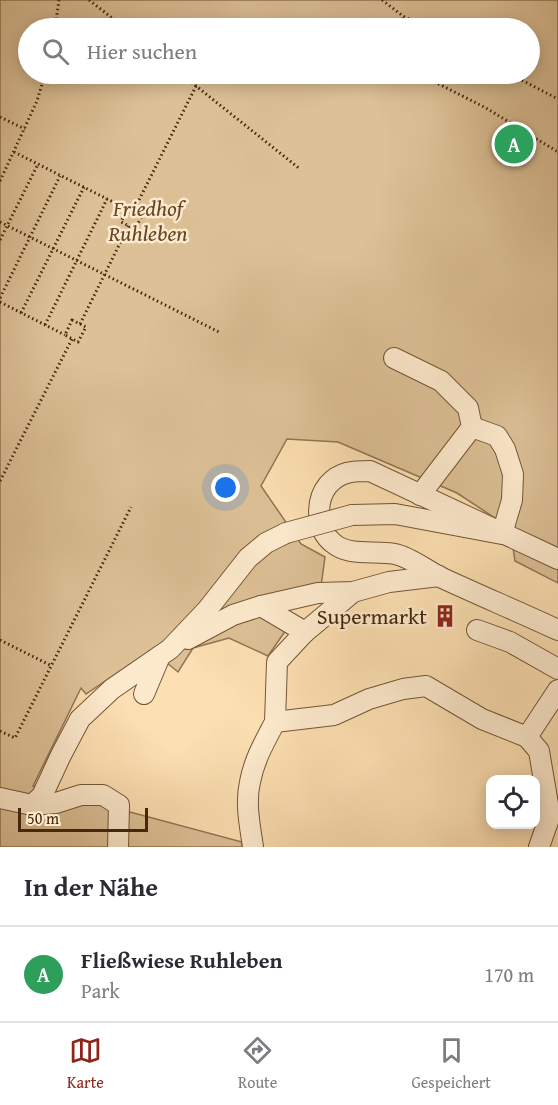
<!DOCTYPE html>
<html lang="de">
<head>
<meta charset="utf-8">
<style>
  body { margin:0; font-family:"Gentium Book Plus",serif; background:#f2f2f3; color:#2b2b33 }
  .controls { position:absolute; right:18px; bottom:18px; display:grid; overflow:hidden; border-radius:12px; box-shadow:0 3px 15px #0003 }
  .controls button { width:54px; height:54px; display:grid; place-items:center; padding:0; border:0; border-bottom:2px solid #e1e1e2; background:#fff; color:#2b2b33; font:30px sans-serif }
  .scale { position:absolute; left:18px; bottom:15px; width:130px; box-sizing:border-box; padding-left:6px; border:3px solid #46280d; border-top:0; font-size:16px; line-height:21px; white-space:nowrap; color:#46280d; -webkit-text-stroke:4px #fdeacd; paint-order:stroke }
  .you { position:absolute; left:226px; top:488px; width:21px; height:21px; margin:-15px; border:4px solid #fff; border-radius:50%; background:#1a73e8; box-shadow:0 0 0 9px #1a73e833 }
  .badge { display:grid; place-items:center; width:39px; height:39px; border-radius:50%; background:#8f2418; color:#fff; font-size:20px; font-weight:700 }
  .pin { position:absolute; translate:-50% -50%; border:3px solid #fff; box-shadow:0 2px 6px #0006 }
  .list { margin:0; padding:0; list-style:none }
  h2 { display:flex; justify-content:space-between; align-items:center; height:78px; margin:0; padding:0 24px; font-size:26px }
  h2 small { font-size:20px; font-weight:400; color:#7c7c81 }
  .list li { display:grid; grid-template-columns:39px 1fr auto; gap:18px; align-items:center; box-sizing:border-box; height:96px; padding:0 24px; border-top:2px solid #e1e1e2 }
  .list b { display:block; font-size:22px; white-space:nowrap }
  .list p { margin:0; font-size:20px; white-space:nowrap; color:#7c7c81 }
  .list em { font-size:20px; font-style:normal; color:#7c7c81 }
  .icon { flex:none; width:33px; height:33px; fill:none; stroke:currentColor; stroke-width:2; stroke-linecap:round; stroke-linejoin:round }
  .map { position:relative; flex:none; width:558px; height:847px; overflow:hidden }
  .search { position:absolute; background:#fff; box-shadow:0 3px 15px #0003; left:18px; right:18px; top:18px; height:66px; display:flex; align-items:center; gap:15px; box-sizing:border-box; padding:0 21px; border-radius:33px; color:#7c7c81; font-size:22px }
  .sheet { height:174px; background:#fff }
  nav { display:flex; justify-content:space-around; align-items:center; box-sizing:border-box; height:84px; border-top:2px solid #e1e1e2; background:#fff; font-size:16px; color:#7c7c81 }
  nav a { display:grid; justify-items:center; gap:3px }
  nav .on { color:#8f2418 }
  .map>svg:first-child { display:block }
  .green { fill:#ddc096; stroke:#927452; stroke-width:1.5; fill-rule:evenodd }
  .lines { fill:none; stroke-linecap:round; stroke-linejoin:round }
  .minor-casing { stroke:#745636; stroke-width:22 }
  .path { stroke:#46280d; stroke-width:3; stroke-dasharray:1.5 3; stroke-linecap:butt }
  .minor { stroke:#fdeacd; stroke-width:20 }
  .minor-bridge-casing { stroke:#745636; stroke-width:22; stroke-linecap:butt }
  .minor-bridge { stroke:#fdeacd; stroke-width:20 }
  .labels { text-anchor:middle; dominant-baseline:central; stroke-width:5; stroke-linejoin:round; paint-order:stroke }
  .park-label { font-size:22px; font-style:italic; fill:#644628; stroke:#fdeacd }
  .poi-label { font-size:22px; fill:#46280d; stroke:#fdeacd; text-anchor:end }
</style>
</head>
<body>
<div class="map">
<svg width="558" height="847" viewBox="0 0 558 847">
  <rect width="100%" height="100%" fill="#fcdfb2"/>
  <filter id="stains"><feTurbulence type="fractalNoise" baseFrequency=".00333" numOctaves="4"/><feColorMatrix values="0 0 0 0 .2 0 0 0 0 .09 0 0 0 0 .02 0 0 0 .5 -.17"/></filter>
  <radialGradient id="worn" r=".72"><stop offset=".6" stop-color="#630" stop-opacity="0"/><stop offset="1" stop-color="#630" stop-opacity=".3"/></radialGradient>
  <!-- green -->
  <path class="green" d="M0,0H558V583L515,561L510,528L457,493L338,442L287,439L261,486L301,544L325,557L321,586L265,596L286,630L268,656L229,638L193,648L178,672L151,650L86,694L81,688L33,786L242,842V847H0ZM28,28H530V74H28Z"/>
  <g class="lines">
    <!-- minor casing -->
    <g class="minor-casing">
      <g id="minor">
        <polyline points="394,358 441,381 468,408 472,427 420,495"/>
        <polyline points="352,515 395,514 502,534 512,500 513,474 505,449 497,436 472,427"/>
        <path d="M558,559L370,471C354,471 340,471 328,485C315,501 316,530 333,543C349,557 375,550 395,554C410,557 426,570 440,577C479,595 519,612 558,630"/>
        <polyline points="261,606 305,632 353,592"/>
        <polyline points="477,630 510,642 558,669"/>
        <polyline points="305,632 277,662 275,722 334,715 369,699 403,689 426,686 482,719 527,737 539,751 550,816 539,847"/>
        <polyline points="188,639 233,615 261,606 318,593 353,592 389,582 439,576"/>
        <polyline points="144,694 160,656"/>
        <polyline points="527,737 558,690"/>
        <polyline points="0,798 32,805 42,796 61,755 80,719 112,689 170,649 207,610 248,558 266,543 286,533"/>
        <polyline points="32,805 56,803 81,795 103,795 119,805 118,847"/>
        <path d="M253,847C250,826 245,803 250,782C254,760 265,741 275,722"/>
      </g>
    </g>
    <!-- path -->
    <g class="path">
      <polyline points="89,0 125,28"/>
      <polyline points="382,0 403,16 426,28"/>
      <polyline points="55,28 59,0"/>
      <polyline points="403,28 403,16"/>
      <polyline points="181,74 300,169"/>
      <polyline points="413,74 433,81 486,108 558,152"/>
      <polyline points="510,74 558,99"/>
      <polyline points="0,117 25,129"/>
      <polyline points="14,152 127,209"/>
      <polyline points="0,181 37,101 45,74"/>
      <polygon points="127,209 142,216 135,229 121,222"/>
      <polyline points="133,212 196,86"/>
      <polyline points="0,222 219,332"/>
      <polyline points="0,240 38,164"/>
      <polyline points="0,298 60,176"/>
      <polyline points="0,302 65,335"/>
      <polyline points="21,313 84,187"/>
      <polygon points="72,320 86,327 78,342 65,335"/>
      <polyline points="80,324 129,225"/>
      <polyline points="45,325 107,199"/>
      <polyline points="0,481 72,339"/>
      <polyline points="0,640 52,666"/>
      <polyline points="0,731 15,738 131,507"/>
    </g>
    <!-- minor -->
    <use href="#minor" class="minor"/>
    <!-- minor-bridge casing -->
    <g class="minor-bridge-casing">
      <polyline id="minor-bridge" points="286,533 352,515"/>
    </g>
    <!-- minor-bridge -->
    <use href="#minor-bridge" class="minor-bridge"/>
  </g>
  <!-- icons -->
  <defs>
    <g id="building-bare" transform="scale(1.8)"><path d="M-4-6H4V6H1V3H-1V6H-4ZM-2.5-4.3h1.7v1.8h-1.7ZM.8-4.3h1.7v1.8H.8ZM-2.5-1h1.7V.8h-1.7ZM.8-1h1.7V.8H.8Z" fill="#8f2418" stroke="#fdeacd" stroke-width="2.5" paint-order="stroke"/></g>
  </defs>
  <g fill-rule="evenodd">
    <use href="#building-bare" x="445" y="616"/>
  </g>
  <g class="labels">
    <!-- park labels -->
    <g class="park-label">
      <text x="148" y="208">Friedhof<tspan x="148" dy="25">Ruhleben</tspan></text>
    </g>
    <!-- poi labels -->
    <g class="poi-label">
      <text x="427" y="616">Supermarkt</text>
    </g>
  </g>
  <rect width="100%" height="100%" filter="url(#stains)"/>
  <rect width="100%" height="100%" fill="url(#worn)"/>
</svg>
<div class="controls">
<button><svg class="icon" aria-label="locate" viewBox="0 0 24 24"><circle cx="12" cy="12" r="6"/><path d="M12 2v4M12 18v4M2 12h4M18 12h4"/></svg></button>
</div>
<div class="scale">50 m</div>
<div class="you"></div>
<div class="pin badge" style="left:514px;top:144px;background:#2e9e5b">A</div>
<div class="search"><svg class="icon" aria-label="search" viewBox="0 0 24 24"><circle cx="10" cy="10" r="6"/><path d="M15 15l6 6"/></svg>Hier suchen</div>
</div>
<section class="sheet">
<h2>In der Nähe<small></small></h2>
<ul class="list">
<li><span class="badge" style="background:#2e9e5b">A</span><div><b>Fließwiese Ruhleben</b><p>Park</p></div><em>170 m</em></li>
</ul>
</section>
<nav>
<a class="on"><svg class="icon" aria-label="map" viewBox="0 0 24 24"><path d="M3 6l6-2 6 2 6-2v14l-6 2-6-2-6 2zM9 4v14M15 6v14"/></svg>Karte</a>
<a><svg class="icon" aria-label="directions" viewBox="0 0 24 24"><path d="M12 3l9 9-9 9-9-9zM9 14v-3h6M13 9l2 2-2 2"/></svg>Route</a>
<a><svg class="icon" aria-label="saved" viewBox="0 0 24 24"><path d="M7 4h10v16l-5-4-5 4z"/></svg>Gespeichert</a>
</nav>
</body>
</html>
